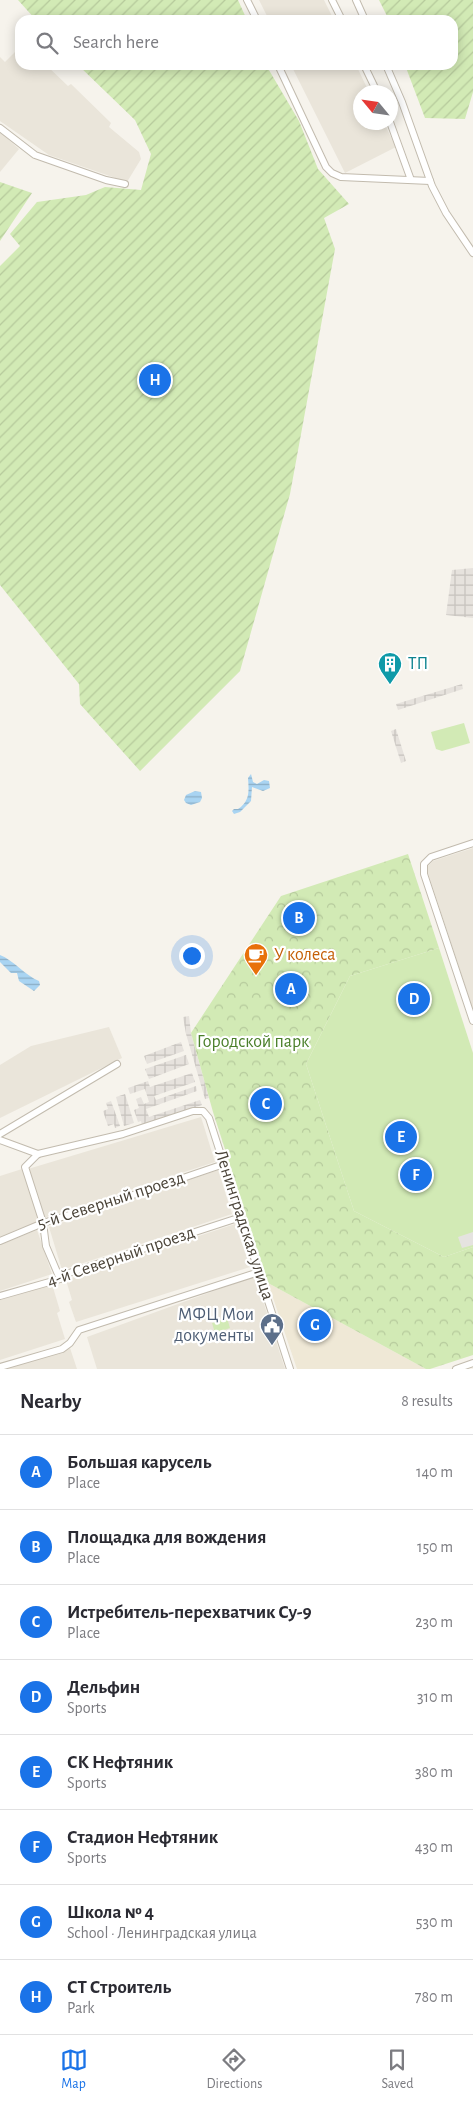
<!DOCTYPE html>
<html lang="en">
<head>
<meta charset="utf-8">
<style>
  body { margin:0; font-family:"Alegreya Sans",sans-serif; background:#f2f2f3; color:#2b2b33 }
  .compass { position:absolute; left:353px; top:85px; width:45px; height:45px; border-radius:50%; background:#fff; box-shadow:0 2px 12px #0003; rotate:299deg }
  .you { position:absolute; left:191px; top:955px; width:18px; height:18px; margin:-12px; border:4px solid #fff; border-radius:50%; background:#1a73e8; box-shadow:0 0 0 8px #1a73e833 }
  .badge { display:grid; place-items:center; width:32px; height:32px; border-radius:50%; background:#1a73e8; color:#fff; font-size:16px; font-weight:700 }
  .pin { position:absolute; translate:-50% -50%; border:2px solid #fff; box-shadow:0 1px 5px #0006 }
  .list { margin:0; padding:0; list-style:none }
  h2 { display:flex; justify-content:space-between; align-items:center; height:65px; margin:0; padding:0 20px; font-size:21px }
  h2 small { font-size:16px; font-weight:400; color:#7c7c81 }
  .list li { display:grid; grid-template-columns:32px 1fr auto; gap:15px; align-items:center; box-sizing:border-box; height:75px; padding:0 20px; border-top:1px solid #e1e1e2 }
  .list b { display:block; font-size:19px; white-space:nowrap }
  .list p { margin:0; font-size:16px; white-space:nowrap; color:#7c7c81 }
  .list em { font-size:16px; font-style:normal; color:#7c7c81 }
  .icon { flex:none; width:28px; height:28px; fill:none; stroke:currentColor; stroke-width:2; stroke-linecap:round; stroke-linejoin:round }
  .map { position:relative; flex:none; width:473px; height:1369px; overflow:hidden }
  .search { position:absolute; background:#fff; box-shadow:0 2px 12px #0003; left:15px; right:15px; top:15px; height:55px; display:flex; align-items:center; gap:12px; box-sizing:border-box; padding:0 18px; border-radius:15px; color:#7c7c81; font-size:19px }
  .sheet { height:665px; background:#fff }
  nav { display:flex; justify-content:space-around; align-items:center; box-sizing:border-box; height:70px; border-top:1px solid #e1e1e2; background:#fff; font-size:14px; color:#7c7c81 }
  nav a { display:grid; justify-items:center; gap:2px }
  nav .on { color:#1a73e8 }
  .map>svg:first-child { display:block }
  .residential { fill:#eae5da }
  .industrial { fill:url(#industrial-grid) }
  .education { fill:#efe8d6 }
  .grass { fill:#d2eab5 }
  .park { fill:url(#park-crowns) }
  .garden { fill:url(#garden-furrows) }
  .parking { fill:#e5e3e0 }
  .water { fill:url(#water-rules) }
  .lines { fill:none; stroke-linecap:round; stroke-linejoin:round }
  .minor-casing { stroke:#c2bbae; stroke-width:8 }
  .minor { stroke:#fff; stroke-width:6 }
  .labels { text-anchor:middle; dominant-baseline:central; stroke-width:4.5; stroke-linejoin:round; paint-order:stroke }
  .culture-label { font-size:18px; fill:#0d838f; stroke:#fff; text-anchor:start }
  .food-label { font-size:18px; fill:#c56008; stroke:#fff; text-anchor:start }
  .park-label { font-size:18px; fill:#4a7f2a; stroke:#fff }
  .street-label { font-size:18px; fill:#4b4439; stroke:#fff }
  .service-label { font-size:18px; fill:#4e5e75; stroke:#fff; text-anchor:end }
</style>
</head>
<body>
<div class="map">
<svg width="473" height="1369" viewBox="0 0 473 1369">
  <defs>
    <pattern id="industrial-grid" width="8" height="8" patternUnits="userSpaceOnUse" patternTransform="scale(1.25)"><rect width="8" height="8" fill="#e6e2dd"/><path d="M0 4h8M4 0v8" fill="none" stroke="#c7c3be"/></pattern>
    <pattern id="park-crowns" width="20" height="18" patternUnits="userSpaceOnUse" patternTransform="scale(1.25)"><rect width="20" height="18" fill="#d2eab5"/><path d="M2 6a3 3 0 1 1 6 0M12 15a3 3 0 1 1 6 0" fill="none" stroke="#b6ca9c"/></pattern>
    <pattern id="garden-furrows" width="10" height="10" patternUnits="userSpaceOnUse" patternTransform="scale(1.25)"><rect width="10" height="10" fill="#d2eab5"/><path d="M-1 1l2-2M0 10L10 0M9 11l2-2" fill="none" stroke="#b6ca9c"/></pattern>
    <pattern id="water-rules" width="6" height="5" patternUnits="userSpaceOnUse" patternTransform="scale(1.25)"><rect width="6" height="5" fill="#a9d4f2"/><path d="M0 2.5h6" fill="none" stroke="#8caec5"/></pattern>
  </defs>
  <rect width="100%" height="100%" fill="#f6f3ec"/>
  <!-- residential -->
  <g class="residential">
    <polygon points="259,0 324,0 334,20 269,20"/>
    <polygon points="20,47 20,65 46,65 68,86 71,84 111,123 109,127 139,152 141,159 127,182 49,155 0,121 0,57 5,62"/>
    <polygon points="291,65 356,65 369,92 360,92 360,122 384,123 396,147 345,173"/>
    <polygon points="0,132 19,149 0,172"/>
    <polygon points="473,848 473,1010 428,873 428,866 433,861"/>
    <polygon points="109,1027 122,1058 0,1118 0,1065 31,1046"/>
    <polygon points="201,1117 215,1162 44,1218 28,1169"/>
    <polygon points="22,1169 40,1221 0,1238 0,1176"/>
    <polygon points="218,1170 232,1214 62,1270 49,1227"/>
    <polygon points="235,1224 250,1267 76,1322 69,1302 72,1300 66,1280"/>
    <polygon points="37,1230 52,1274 0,1291 0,1245"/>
    <polygon points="255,1276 285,1369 97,1369 87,1337"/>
    <polygon points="52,1284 60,1311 57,1313 65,1339 0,1360 0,1300"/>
    <polygon points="70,1348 77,1369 4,1369"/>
  </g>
  <!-- industrial -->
  <g class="industrial">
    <polygon points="473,568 473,618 446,615 452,570"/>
    <polygon points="462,684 463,689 398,710 396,704"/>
    <polygon points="396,729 406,761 401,763 391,731"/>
    <polygon points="189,1016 191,1033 209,1098 205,1099 186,1034 183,1017"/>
    <polygon points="181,1042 184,1051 147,1064 144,1056"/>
    <polygon points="186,1055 189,1064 149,1079 145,1069"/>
    <polygon points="192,1073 195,1082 154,1096 156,1100 196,1086 197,1091 146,1109 149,1117 200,1100 202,1105 142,1125 141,1121 138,1122 134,1110 139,1108 136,1099 141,1097 144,1104 149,1102 145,1089 130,1094 128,1088 148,1081 150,1087"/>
    <polygon points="125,1094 134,1123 124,1126 116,1097"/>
    <polygon points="111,1101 120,1126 115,1128 114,1124 108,1126 103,1111 108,1109 106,1103"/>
  </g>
  <!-- education -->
  <polygon class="education" points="268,1283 426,1369 297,1369"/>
  <!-- grass -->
  <g class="grass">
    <polygon points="464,723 470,743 442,751 436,749 431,732"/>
    <polygon points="439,948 473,1053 473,1247 444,1257 354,1211 306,1064 350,976"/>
    <polygon points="227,1318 230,1328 215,1333 212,1323"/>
  </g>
  <!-- park -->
  <polygon class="park" points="408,854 439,948 350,976 306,1064 354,1211 444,1257 473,1247 473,1355 430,1369 426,1369 268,1283 213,1112 191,1033 281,896"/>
  <!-- garden -->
  <g class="garden">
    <polygon points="18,0 238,0 247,20 36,20"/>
    <polygon points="379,0 473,0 473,92 465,119 425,118 405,65 453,65 453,20 389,20"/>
    <polygon points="78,65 266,65 299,121 318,169 349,204 324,218 335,249 290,494 240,671 140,771 80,704 79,684 0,585 0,266 20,246 10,234 37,202 86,195 105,187 141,190 151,154 135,120"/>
    <polygon points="0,182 32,193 0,241"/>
  </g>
  <!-- parking -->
  <polygon class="parking" points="473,1232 473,1245 462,1248 458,1237"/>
  <!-- water -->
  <g class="water">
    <path d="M251,774L253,782L257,784L264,780L269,781L270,788L263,791L252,787L251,801L240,812L234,814L232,811L234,809H238C250,801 249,791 248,778Z"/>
    <polygon points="195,791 201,792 202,798 200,802 191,805 186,803 184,800 186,795"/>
    <path d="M0,955C13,960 26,976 39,981L40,985L34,991L19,981L17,973H11L0,962Z"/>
  </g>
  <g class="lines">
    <!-- minor casing -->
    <g class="minor-casing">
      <g id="minor">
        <polyline points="247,0 257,20"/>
        <polyline points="332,0 342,20"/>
        <polyline points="356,0 365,20"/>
        <polyline points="278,65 326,167 332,173 341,177 430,181"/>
        <polyline points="364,65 377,92"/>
        <polyline points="386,65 402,102 432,186 446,213 473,253"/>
        <polyline points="390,122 411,180"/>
        <polyline points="0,128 35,155 106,180 125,184"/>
        <polyline points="473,843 431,857 424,864 424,874 473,1021"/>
        <polyline points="0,1134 117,1064"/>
        <polyline points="0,1140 38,1154"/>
        <polyline points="0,1241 43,1223 133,1195 224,1164"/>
        <polyline points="60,1279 46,1246 43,1223 25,1167 38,1154 123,1134 193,1111 203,1111 209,1118 290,1369"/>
        <polyline points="0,1296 60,1279 66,1274 241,1217"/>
        <polyline points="0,1367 62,1349 70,1343 79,1330 259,1272"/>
        <polyline points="456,1369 473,1363"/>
      </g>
    </g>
    <!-- minor -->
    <use href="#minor" class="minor"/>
  </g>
  <!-- icons -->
  <defs>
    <g id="building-pin" transform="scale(1.25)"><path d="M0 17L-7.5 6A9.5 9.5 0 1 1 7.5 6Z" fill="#0f9aa8" stroke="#fff"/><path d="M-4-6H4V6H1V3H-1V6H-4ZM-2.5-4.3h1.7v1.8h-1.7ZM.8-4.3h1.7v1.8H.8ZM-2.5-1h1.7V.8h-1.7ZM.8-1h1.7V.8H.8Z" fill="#fff"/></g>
    <g id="cafe-pin" transform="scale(1.25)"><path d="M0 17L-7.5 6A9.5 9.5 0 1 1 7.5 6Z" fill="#e8710a" stroke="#fff"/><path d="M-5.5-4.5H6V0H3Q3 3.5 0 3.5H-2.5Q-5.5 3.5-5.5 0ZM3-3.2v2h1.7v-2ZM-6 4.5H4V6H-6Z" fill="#fff"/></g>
    <g id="civic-pin" transform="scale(1.25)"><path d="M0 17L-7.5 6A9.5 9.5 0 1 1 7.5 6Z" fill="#5c6f8a" stroke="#fff"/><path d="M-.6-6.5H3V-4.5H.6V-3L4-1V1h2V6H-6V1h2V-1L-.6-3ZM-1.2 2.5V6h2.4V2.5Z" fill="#fff"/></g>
  </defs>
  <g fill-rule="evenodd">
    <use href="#building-pin" x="390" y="664"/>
    <use href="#cafe-pin" x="256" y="955"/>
    <use href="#civic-pin" x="272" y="1325"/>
  </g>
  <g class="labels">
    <!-- culture labels -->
    <g class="culture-label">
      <text x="408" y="664">ТП</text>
    </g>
    <!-- food labels -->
    <g class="food-label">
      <text x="274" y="955">У колеса</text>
    </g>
    <!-- park labels -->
    <g class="park-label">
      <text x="253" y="1042">Городской парк</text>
    </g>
    <!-- street labels -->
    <g class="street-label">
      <text transform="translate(111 1201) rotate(-18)">5-й Северный проезд</text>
      <text transform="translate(244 1225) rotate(72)">Ленинградская улица</text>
      <text transform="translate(121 1257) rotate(-19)">4-й Северный проезд</text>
    </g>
    <!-- service labels -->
    <g class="service-label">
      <text x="254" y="1315">МФЦ Мои<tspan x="254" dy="21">документы</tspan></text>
    </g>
  </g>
</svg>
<svg class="compass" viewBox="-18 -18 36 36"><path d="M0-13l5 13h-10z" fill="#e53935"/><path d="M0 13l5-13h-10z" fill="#7c7c81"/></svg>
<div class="you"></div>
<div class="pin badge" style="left:291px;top:989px">A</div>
<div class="pin badge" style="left:299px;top:918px">B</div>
<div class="pin badge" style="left:266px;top:1104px">C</div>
<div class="pin badge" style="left:414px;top:999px">D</div>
<div class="pin badge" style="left:401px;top:1137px">E</div>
<div class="pin badge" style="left:416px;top:1175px">F</div>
<div class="pin badge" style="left:315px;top:1325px">G</div>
<div class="pin badge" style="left:155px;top:380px">H</div>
<div class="search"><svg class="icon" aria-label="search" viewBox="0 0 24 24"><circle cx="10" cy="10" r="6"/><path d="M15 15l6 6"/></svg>Search here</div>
</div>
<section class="sheet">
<h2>Nearby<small>8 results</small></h2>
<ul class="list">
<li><span class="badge">A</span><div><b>Большая карусель</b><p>Place</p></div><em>140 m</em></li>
<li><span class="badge">B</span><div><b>Площадка для вождения</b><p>Place</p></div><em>150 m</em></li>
<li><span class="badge">C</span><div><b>Истребитель-перехватчик Су-9</b><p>Place</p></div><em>230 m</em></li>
<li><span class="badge">D</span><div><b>Дельфин</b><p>Sports</p></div><em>310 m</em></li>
<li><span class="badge">E</span><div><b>СК Нефтяник</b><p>Sports</p></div><em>380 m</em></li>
<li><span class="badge">F</span><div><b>Стадион Нефтяник</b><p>Sports</p></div><em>430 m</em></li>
<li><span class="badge">G</span><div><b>Школа № 4</b><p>School · Ленинградская улица</p></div><em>530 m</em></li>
<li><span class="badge">H</span><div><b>СТ Строитель</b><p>Park</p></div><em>780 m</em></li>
</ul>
</section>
<nav>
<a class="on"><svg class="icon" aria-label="map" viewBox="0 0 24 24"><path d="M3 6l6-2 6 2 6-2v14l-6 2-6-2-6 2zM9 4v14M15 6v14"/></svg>Map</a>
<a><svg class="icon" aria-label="directions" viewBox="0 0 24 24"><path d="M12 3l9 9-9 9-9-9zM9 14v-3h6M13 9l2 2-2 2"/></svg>Directions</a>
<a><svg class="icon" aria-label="saved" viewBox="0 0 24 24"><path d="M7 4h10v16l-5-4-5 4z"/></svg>Saved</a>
</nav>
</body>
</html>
